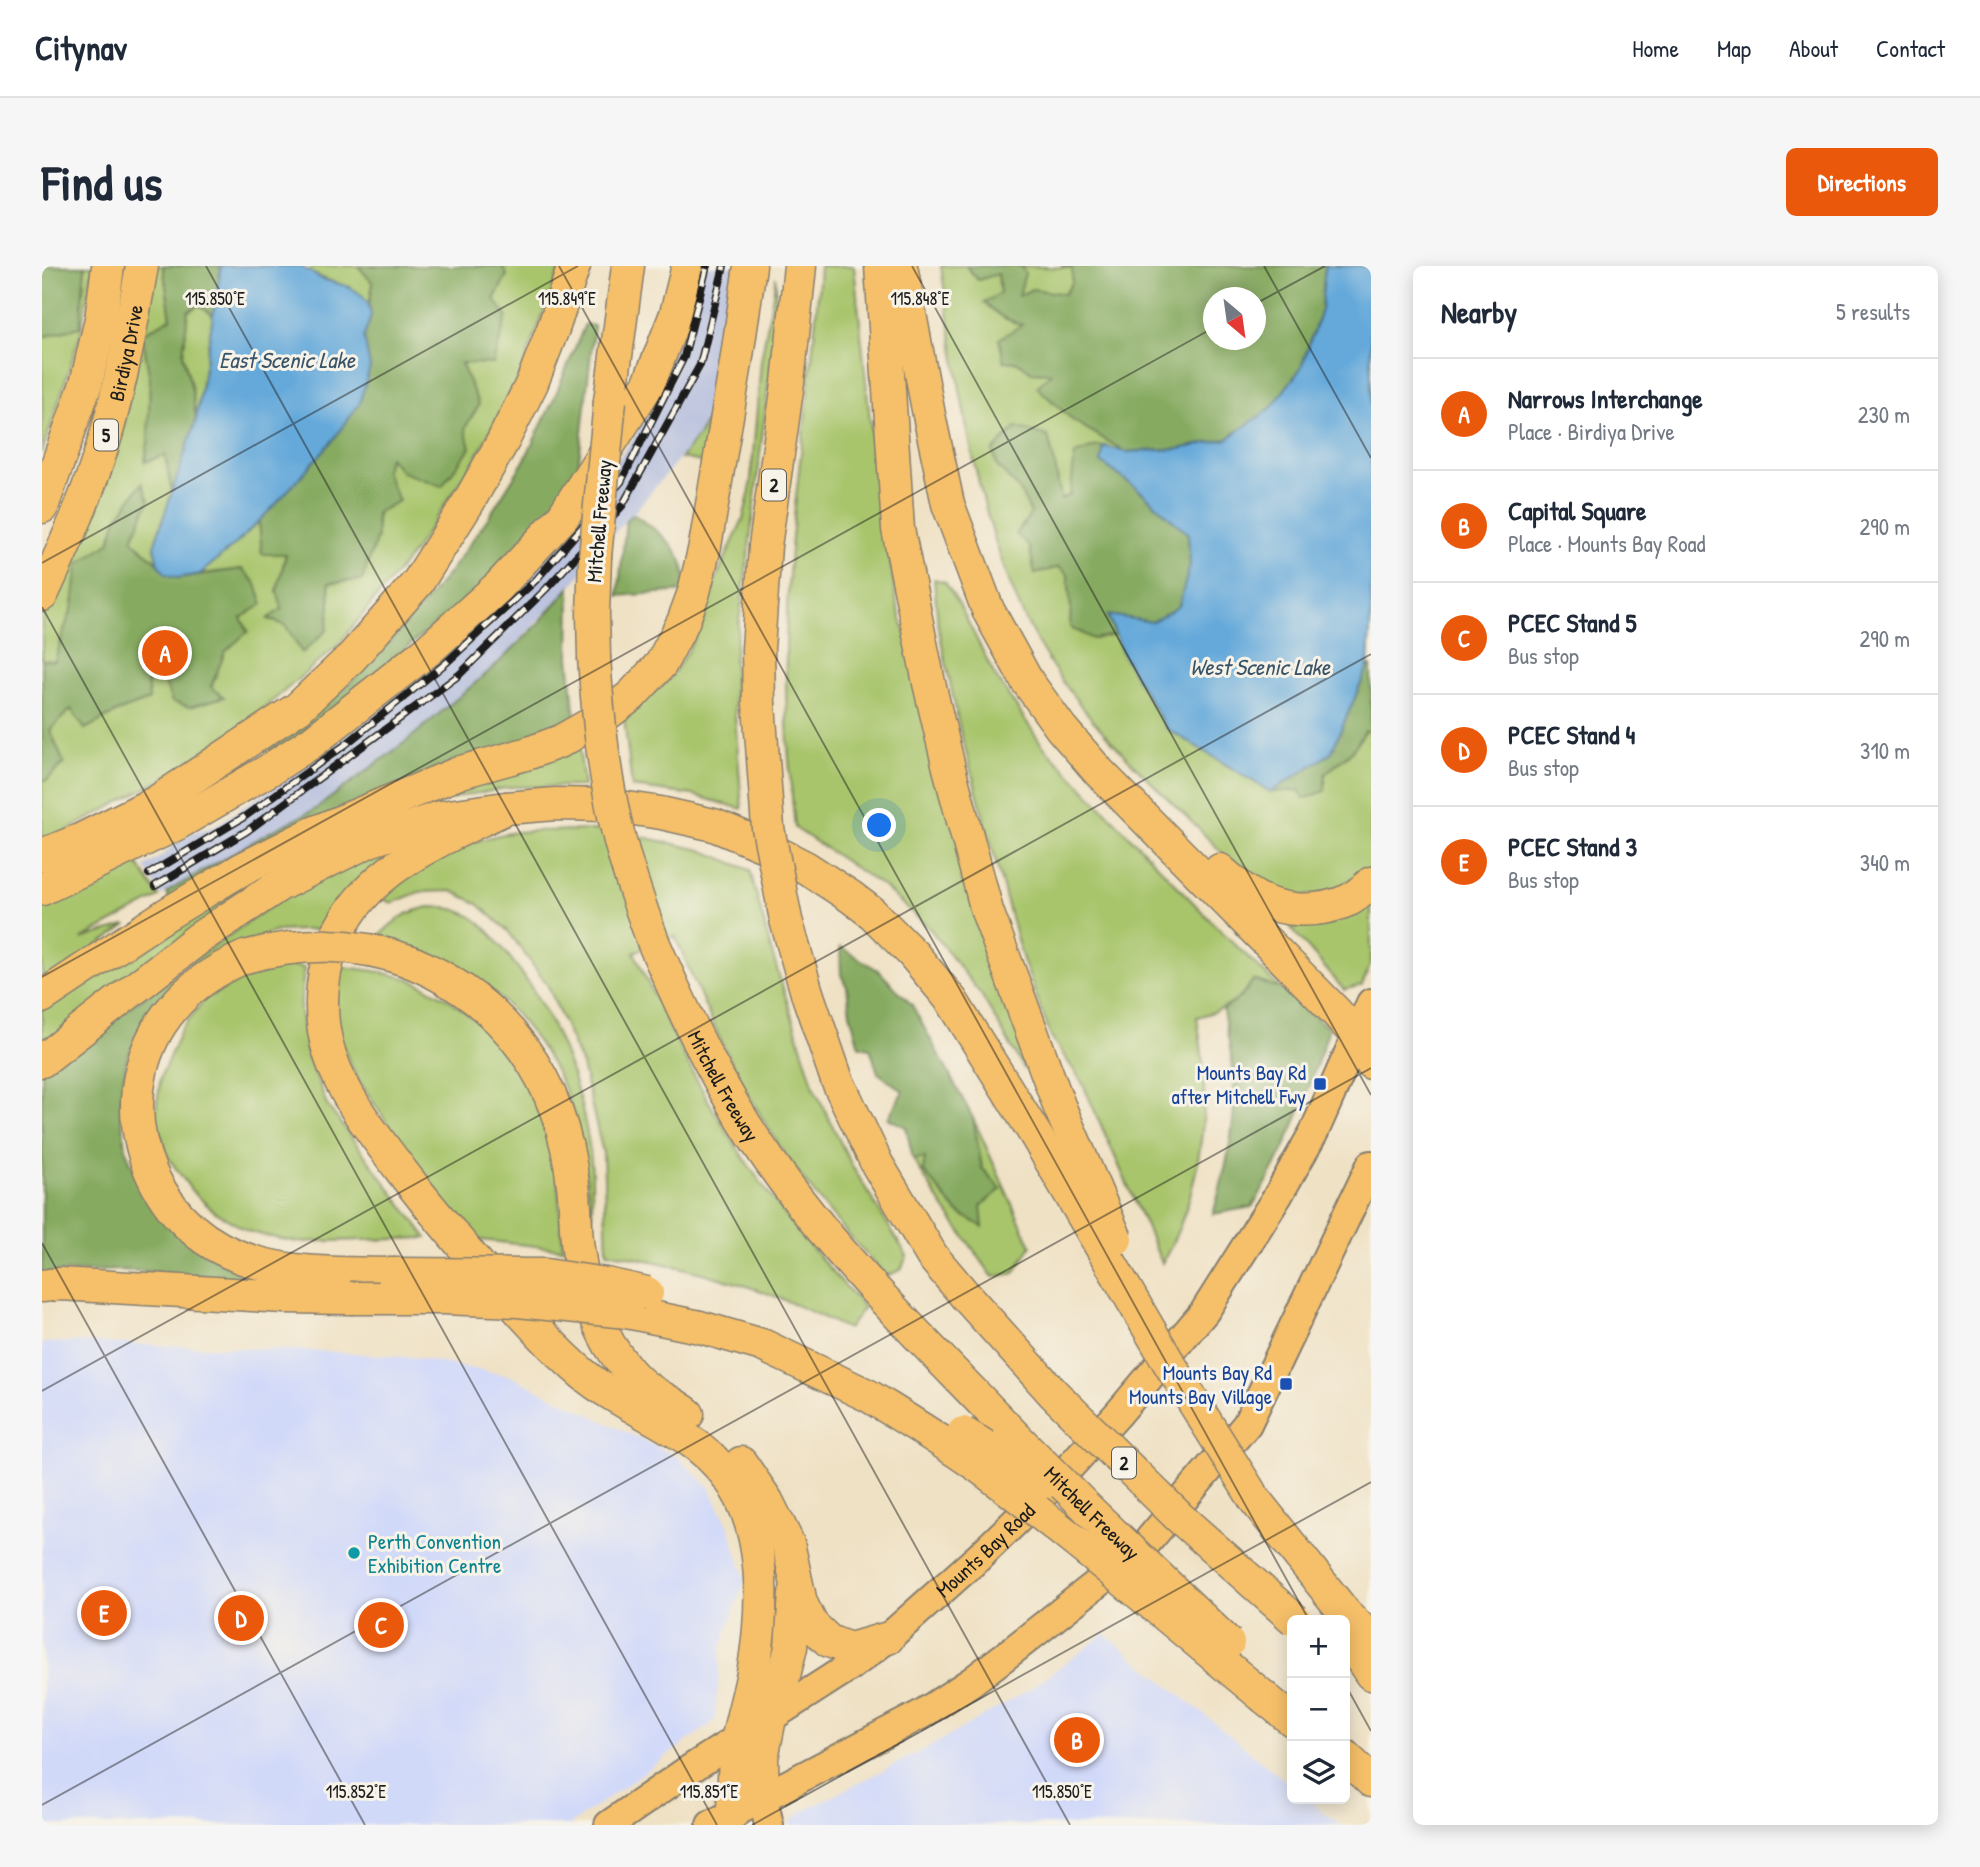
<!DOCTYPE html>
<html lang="en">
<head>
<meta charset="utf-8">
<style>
  body { margin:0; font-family:"Patrick Hand",sans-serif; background:#f6f6f7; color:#1f2937 }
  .controls { position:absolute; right:21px; bottom:21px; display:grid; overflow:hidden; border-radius:10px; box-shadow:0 4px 18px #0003 }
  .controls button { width:63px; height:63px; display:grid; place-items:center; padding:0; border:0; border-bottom:2px solid #e0e1e3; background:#fff; color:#1f2937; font:35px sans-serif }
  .compass { position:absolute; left:1161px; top:21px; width:63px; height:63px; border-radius:50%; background:#fff; box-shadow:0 4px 18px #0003; rotate:151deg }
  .you { position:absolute; left:838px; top:560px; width:24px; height:24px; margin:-18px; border:5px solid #fff; border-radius:50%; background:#1a73e8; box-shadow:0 0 0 10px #1a73e833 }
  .badge { display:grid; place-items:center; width:46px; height:46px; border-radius:50%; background:#ea580c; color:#fff; font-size:23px; font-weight:700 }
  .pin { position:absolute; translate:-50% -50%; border:4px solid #fff; box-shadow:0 2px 7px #0006 }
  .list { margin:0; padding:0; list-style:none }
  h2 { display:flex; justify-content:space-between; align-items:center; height:91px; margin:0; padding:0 28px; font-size:30px }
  h2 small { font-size:23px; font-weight:400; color:#747a83 }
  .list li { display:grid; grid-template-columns:46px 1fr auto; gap:21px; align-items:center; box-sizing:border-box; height:112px; padding:0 28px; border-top:2px solid #e0e1e3 }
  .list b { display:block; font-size:26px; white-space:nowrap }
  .list p { margin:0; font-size:23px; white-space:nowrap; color:#747a83 }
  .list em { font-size:23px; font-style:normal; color:#747a83 }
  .icon { flex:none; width:38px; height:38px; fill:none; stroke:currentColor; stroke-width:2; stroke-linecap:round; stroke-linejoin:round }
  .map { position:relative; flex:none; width:1329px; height:1559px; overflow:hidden; border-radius:10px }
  header { display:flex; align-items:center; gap:42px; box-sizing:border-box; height:98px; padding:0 35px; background:#fff; border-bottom:2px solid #e0e1e3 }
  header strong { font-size:33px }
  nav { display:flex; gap:38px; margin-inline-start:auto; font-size:24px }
  .intro { display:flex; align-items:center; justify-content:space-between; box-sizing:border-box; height:168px; padding:0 42px }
  h1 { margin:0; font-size:49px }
  .button { padding:18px 32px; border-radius:10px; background:#ea580c; color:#fff; font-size:24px; font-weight:700 }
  main { display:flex; gap:42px; padding:0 42px }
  aside { flex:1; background:#fff; border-radius:10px; box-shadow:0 4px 18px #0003 }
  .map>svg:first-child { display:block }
  .built { fill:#d1d9f9 }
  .industrial { fill:#bbc3de }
  .green { fill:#a8c56c; stroke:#627044; stroke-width:2 }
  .forest { fill:#86aa60; stroke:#51633e; stroke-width:2; fill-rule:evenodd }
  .water { fill:#65a9da; stroke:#40627b; stroke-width:2 }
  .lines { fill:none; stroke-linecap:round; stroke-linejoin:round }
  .major-casing { stroke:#867e70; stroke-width:32 }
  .highway-casing { stroke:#867e70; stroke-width:35 }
  .major { stroke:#f6c06b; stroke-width:28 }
  .highway { stroke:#f6c06b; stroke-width:32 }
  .rail-casing { stroke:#1c1c1c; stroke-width:8 }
  .rail { stroke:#f7f3e8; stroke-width:5; stroke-dasharray:16; stroke-linecap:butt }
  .highway-bridge-casing { stroke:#867e70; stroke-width:35; stroke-linecap:butt }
  .highway-bridge { stroke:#f6c06b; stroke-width:32 }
  .ticks { fill:none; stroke:#1c1c1c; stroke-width:2; stroke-opacity:0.45 }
  .transit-dot { fill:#1a4fb4; stroke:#f7f3e8; stroke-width:2.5 }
  .culture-dot { fill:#0f9aa8; stroke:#f7f3e8; stroke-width:2.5 }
  .labels { text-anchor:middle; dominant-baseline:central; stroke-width:6; stroke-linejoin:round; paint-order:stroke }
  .shield { fill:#f7f3e8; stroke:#5e5c59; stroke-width:2 }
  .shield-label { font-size:19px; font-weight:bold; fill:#1c1c1c }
  .street-label { font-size:21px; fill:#1c1c1c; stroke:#f7f3e8 }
  .transit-label { font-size:21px; fill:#164399; stroke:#f7f3e8; text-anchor:end }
  .culture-label { font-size:21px; fill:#0d838f; stroke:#f7f3e8; text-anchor:start }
  .water-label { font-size:23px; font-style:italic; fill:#395468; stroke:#f7f3e8 }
  .ticks-label { font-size:18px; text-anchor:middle; fill:#1c1c1c; stroke:#f7f3e8; stroke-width:6; stroke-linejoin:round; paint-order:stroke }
</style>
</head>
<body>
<header>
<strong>Citynav</strong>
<nav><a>Home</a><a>Map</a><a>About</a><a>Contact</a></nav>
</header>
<div class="intro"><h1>Find us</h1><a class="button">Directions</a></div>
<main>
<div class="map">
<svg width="1329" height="1559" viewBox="0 0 1329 1559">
  <rect width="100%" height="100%" fill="#f7f3e8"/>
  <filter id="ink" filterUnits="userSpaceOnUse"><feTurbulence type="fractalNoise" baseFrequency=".0143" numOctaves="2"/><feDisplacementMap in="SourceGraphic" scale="14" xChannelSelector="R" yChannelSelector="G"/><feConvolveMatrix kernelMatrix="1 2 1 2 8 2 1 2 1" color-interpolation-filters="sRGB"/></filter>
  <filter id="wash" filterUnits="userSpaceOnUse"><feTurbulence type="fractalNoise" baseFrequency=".00686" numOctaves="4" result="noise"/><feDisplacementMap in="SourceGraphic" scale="28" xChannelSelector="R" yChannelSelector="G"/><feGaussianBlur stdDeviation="1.57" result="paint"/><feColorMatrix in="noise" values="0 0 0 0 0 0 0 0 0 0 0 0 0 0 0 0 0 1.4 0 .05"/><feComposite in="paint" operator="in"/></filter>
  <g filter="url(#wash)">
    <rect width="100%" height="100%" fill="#efe1c4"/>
    <!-- built -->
    <g class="built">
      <polygon points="33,1076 277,1085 375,1092 468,1110 635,1191 667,1221 687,1261 703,1313 679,1383 673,1453 668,1459 528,1559 0,1559 0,1077"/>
      <polygon points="1063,1368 1250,1520 1250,1533 1266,1533 1298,1559 747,1559 756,1548 891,1479 985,1425"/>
    </g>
    <!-- industrial -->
    <polygon class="industrial" points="659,0 700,0 676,132 658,167 591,248 584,254 528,321 451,402 366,474 272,544 228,566 119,630 103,601 120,590 136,575 149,567 173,560 274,492 331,449 396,396 527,262 591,173 605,144"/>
    <!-- green -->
    <g class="green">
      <polygon points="43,0 51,0 39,66 0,187 0,71 38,61"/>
      <polygon points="112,0 121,0 129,52 100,68 108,113 106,176 103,195 123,189 130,227 112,280 116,297 89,274 107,234 75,252 68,276 36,298 31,340 22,364 13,396 0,394 0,354 52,251 82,159"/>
      <path d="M272,0H316L331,17L327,39C311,17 288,18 266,5Z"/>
      <path d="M460,0H519L479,106L434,192L371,287L295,380L207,455L124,511L0,578V515L5,514L22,497L7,464L29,443L43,463L75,446L107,434L104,396L115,397L181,431L169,422L183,385L206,365L199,352L200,303L158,308L196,276L217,255L220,288L244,287L235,325L241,343L226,353L244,360L260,386L288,339L287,317L335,271C334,242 338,218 348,191L423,162L426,117L419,97L465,9Z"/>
      <path d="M778,0H812L832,193L855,339L993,805L982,803L940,730L888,663L842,621L753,562C745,489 742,417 745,344C750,229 771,115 778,0Z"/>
      <path d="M899,0H924L936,14L956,7L958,27L943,37L962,52L981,59L976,96L990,106L1010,107L996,122L1032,155L1084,186L1062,180L1052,181L1028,229L1019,234L1013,199L1006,170L955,200L977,223L989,247L987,280L993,308L1017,301L1026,309L1029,342L1028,361L1051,373L1073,369L1082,391L1124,462L1229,526L1258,524L1283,508L1310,485L1323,465H1329V600C1311,623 1265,636 1237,626C1202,614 1177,583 1151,557C1077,485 1007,420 969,320C929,217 915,109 899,0Z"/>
      <polygon points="979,0 1030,2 1030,17 1023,28 990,23 976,30 983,7"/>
      <polygon points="734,11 734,50 708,275 692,394 692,436 700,543 651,529 590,521 582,452 629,411 646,385 662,354 672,317 701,253 708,225 719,95"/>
      <polygon points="157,39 171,49 154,154 150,124 141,89 146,45"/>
      <polygon points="676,132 670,207 660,205 660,196 639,192 658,167"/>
      <path d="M892,313L903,316L918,340L952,408L1001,480L1171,657L1238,722L1211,715C1194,738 1182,744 1155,751C1157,767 1160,783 1161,799C1166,864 1153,940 1120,997L1040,816L1009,771L979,688L918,464L896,359Z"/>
      <polygon points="537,479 542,520 470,521 415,531 343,553 290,574 245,598 0,780 0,738 290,569"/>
      <polygon points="398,562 287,663 235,665 178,685 147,703 151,695 251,624"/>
      <path d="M551,564L601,571L659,584L708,604L729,684L773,824L810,900L865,990L859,1004L844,1010C807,971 772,930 742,886C696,819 664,744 633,670L592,686C628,766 667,845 719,917C750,961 786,1001 822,1041L806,1063C769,1046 731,1027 691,1016C650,1003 608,994 565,986L561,887L540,799L506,720L466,665L435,637L410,625L377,626L350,637L333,630C375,601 423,572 475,566C500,564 526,565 551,564Z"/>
      <polygon points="91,592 100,604 117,631 39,673 85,659 0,718 0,636"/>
      <polygon points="1329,632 1329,697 1320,719 1302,724 1249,662 1289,654"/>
      <path d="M387,641C401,641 415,642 428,650C442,658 452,671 462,684C511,743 540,818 549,894C551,915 550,937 550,958C545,921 543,882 531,847C515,794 470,732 422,705C395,689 366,680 337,670C354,653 363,646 387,641Z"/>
      <polygon points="248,699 262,702 258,745 265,787 285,839 385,972 255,976 228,971 206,965 173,946 150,925 126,891 113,850 119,810 139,764 162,734 208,708"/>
      <polygon points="294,700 333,705 368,713 405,732 452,769 473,793 491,826 514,894 521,983 429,973 359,878 314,810 293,763"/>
      <polygon points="931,852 989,980 972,1007 951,1011 899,938 871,893 883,892 939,940 959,923 940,902"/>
    </g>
    <!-- forest -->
    <g class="forest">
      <polygon points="0,0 43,0 38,61 0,71"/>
      <polygon points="121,0 179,0 171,49 157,39 146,45 141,89 150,124 154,154 130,227 123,189 103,196 106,176 108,113 100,68 129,52"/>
      <polygon points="316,0 460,0 465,9 452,33 465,50 451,98 419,97 437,139 423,162 428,182 400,220 360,206 347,191 343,205 357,235 334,247 335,271 320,314 287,317 288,339 285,364 260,387 244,360 226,352 240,343 235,325 244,288 220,288 217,255 251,217 328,101 322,71 329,50 327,39 331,17"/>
      <path d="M924,0H979L983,7L977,30L990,23L1023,28L1030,17V2L1019,0H1283L1279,44L1259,102L1229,142L1185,173L1137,183L1084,186L1032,155L995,121L1009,107L990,106L976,96L962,95L957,73L980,59L962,52L942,37L958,27L956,8L936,14ZM1171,32H1213V74H1171Z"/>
      <polygon points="543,58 552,60 535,212 489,278 233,492 227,483 305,420 363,359 407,307 446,252 482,195 511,135"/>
      <polygon points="974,161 1006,170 1013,199 1019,233 1028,229 1033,188 1052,181 1062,180 1059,196 1101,227 1146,268 1148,299 1137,340 1110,356 1066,349 1073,369 1051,373 1028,361 1029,342 1026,309 1017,301 993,308 987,280 974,268 989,247 977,223 955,200 951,185"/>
      <polygon points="100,217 107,234 90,274 116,297 124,308 136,312 200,303 213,316 221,338 199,352 206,365 183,386 169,421 182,431 148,441 130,436 115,397 104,396 107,434 75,446 43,463 29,443 8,464 22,497 5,514 0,515 0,394 13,395 22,364 31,340 36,298 68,276 75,252"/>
      <path d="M591,248C609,260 637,279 642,302C643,309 643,318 643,325L576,330L584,254Z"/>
      <polygon points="528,321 527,391 533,452 487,471 127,635 125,626 228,566 272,544 366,474 451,402 495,359"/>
      <polygon points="1329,400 1329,465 1323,465 1310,485 1283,508 1283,525 1262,533 1257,524 1229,526 1289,487 1326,401"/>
      <polygon points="798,681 836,704 870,739 931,852 940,902 959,923 939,940 941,961 915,946 881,905 883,892 871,893 864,861 846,852 861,825 836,807 828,782 817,780 808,747 805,721 799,709"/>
      <polygon points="151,695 147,703 130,720 98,761 85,792 78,843 84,884 96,914 238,1019 135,1007 77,1004 0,1007 0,805"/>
      <path d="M1211,714L1238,722L1287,762C1266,824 1246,886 1210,941L1171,948C1183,906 1194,863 1192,820C1192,795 1185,769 1181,744L1200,730Z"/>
    </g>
    <!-- water -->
    <g class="water">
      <polygon points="179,0 258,0 280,13 308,21 321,30 327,39 329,50 322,71 328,101 318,137 292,173 233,239 196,276 158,308 136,312 124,308 116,298 112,280 154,154"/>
      <polygon points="1283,0 1329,0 1329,341 1326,401 1289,487 1229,526 1124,462 1082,391 1066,349 1110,356 1137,340 1148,299 1146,268 1101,227 1059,196 1062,180 1084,186 1137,183 1185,173 1229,142 1259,102 1279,44"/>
    </g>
  </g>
  <g filter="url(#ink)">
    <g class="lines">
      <!-- major casing -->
      <g class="major-casing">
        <g id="major">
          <polyline points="721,1532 727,1559"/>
          <path id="s1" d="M567,1559L642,1507L810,1399L846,1372L937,1291L1011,1219L1076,1148L1163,1045L1235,931L1272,866L1329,737"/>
          <polyline points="669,1559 880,1448 929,1416 975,1381 1101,1281 1205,1158 1329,899"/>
        </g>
      </g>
      <!-- highway casing -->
      <g class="highway-casing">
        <g id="highway">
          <polyline points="839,0 856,263 887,417 907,502 945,645 1018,842"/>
          <polyline points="859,0 887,149 906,238 946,344 985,415 1019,462 1057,506 1294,746 1315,770 1329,797"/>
          <polyline points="568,135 586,0"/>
          <polyline points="0,241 44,118 59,53 66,0"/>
          <path id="s2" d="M0,329C24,277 48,224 64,169C80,113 90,57 100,0"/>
          <polyline points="552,391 551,348 553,291"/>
          <polyline points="717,438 716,383 723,280 746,117 758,0"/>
          <path d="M464,542C408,570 342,595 307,648C279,689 273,743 288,789C302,832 331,867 358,903C389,944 422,982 456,1021C484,1051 510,1082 541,1108C594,1152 666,1165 699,1232C723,1281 721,1343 713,1396C709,1421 701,1445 696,1471C691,1495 692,1522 691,1547"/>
          <polyline points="0,589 38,574 114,536 256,442 310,391 376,316 426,237 461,175 490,117 512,60 532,0"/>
          <path d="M1178,604C1187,612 1197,621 1208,628C1237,647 1276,648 1307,634C1315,630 1322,623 1329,617"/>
          <polyline points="0,623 135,558 227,504 270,476 385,385 457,320 520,252 607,117 634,48 646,0"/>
          <path id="s3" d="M612,678C645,753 679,827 727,894C796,993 885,1078 968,1165"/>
          <path d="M203,691C175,703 149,719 130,743C67,818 93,936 178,982C230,1010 294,1007 351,1008"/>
          <path d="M367,695C464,735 520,814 531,919C534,940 533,962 536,983C540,1016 551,1049 567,1078C576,1092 588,1109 601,1119C615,1130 632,1137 646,1148"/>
          <polyline points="765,727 795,814 835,898 890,990 922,1028"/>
          <polyline points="0,731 125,648 200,603 271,567 419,506 487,487 519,475 561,451 589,430 619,398 641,356 652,326 663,280 694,97 708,0"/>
          <polyline points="0,795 157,672 239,618 327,575 399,551 464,542 514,538 565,539 619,547 672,559 720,579 763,601 809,631 830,647 871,688 910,735 993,868"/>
          <polyline points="0,1020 18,1018 242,1031 308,1032"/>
          <polyline points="585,1046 658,1061 720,1079 827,1130"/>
          <polyline points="699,1197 725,1235 746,1277 759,1337 770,1359 787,1375 808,1383 846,1372"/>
          <polyline points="1213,1234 1302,1346 1329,1373"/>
          <polyline points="1303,1369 1329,1408"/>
          <polyline points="1223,1432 1250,1454"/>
          <polyline points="1303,1490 1329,1515"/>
          <polyline points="721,1532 720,1492 728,1452 740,1418 749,1381 753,1328"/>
        </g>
      </g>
      <!-- major -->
      <use href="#major" class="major"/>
      <!-- highway -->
      <use href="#highway" class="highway"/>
      <!-- rail casing -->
      <g class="rail-casing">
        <g id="rail">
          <polyline points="107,608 202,551 303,479 404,397 494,314 579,216 642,91 665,0"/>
          <polyline points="113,620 205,565 417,409 504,323 580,240 658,99 682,0"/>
        </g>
      </g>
      <!-- rail -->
      <use href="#rail" class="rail"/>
      <!-- highway-bridge casing -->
      <g class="highway-bridge-casing">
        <g id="highway-bridge">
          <polyline points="553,291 568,135"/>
          <path d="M552,391C556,452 562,512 577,571C586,607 599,643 612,678"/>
          <polyline points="717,438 726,562 744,654 765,727"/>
          <path d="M203,691C260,676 311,675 367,695"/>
          <polyline points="1018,842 1074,973"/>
          <polyline points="993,868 1127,1097 1213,1234"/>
          <polyline points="351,1008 504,1009 564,1018 605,1027"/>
          <polyline points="922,1028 1012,1128 1137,1251 1253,1354"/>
          <polyline points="308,1032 400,1032 476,1035 585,1046"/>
          <path d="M827,1130C867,1155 907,1179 944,1206C1040,1278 1131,1356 1223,1432"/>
          <path id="s4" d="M968,1165L1046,1243L1186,1377"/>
          <polyline points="921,1167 1003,1216"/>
        </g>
      </g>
      <!-- highway-bridge -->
      <use href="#highway-bridge" class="highway-bridge"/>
    </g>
  </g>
  <!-- ticks -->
  <path class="ticks" d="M164,0L1028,1559M517,0L1267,1354M870,0L1329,829M1222,0L1329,192M1213,38L1283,0M0,297L536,0M0,341L675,1559M0,711L1171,62M0,977L323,1559M0,1125L1329,388M1303,1418L1329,1465M0,1539L1329,802M710,1559L1329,1216"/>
  <!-- markers -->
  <g class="transit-dot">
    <rect x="1271" y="811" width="14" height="14" rx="3.5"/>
    <rect x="1237" y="1111" width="14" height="14" rx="3.5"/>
  </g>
  <circle class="culture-dot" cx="312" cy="1287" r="7"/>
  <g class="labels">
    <!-- shield labels -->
    <g class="shield">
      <rect x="52" y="153.5" width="24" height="31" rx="5"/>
      <rect x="720" y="203.5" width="24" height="31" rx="5"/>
      <rect x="1070" y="1181.5" width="24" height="31" rx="5"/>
    </g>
    <g class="shield-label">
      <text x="64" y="169">5</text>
      <text x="732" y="219">2</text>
      <text x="1082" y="1197">2</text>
    </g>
    <!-- street labels -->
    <g class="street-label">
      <text stroke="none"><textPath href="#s2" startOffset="257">Birdiya Drive</textPath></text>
      <text transform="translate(557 255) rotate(-85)">Mitchell Freeway</text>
      <text stroke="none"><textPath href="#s3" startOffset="158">Mitchell Freeway</textPath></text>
      <text stroke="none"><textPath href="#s4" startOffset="116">Mitchell Freeway</textPath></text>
      <text stroke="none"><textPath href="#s1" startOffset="467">Mounts Bay Road</textPath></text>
    </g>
    <!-- transit labels -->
    <g class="transit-label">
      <text x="1264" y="806">Mounts Bay Rd<tspan x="1264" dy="24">after Mitchell Fwy</tspan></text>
      <text x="1230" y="1106">Mounts Bay Rd<tspan x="1230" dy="24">Mounts Bay Village</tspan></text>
    </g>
    <!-- culture labels -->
    <g class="culture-label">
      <text x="326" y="1275">Perth Convention<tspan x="326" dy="24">Exhibition Centre</tspan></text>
    </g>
    <!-- water labels -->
    <g class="water-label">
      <text x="245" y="93">East Scenic Lake</text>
      <text x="1218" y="400">West Scenic Lake</text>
    </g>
  </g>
  <g class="ticks-label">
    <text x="173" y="39">115.850°E</text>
    <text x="525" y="39">115.849°E</text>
    <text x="878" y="39">115.848°E</text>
    <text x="314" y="1532">115.852°E</text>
    <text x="667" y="1532">115.851°E</text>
    <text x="1020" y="1532">115.850°E</text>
  </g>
</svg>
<div class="controls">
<button>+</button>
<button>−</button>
<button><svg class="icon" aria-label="layers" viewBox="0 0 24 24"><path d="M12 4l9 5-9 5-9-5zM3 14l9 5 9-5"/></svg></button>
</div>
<svg class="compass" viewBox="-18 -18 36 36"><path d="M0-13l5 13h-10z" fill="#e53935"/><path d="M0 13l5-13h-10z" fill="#747a83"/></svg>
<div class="you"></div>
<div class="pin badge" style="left:123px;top:387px">A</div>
<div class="pin badge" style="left:1035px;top:1474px">B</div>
<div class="pin badge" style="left:339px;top:1359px">C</div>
<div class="pin badge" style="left:199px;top:1352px">D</div>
<div class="pin badge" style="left:62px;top:1347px">E</div>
</div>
<aside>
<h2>Nearby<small>5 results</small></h2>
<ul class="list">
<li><span class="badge">A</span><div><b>Narrows Interchange</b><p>Place · Birdiya Drive</p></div><em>230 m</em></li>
<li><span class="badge">B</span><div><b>Capital Square</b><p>Place · Mounts Bay Road</p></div><em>290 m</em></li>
<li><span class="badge">C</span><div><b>PCEC Stand 5</b><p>Bus stop</p></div><em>290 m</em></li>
<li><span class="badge">D</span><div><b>PCEC Stand 4</b><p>Bus stop</p></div><em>310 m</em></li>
<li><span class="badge">E</span><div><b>PCEC Stand 3</b><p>Bus stop</p></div><em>340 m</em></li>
</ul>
</aside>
</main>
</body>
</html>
